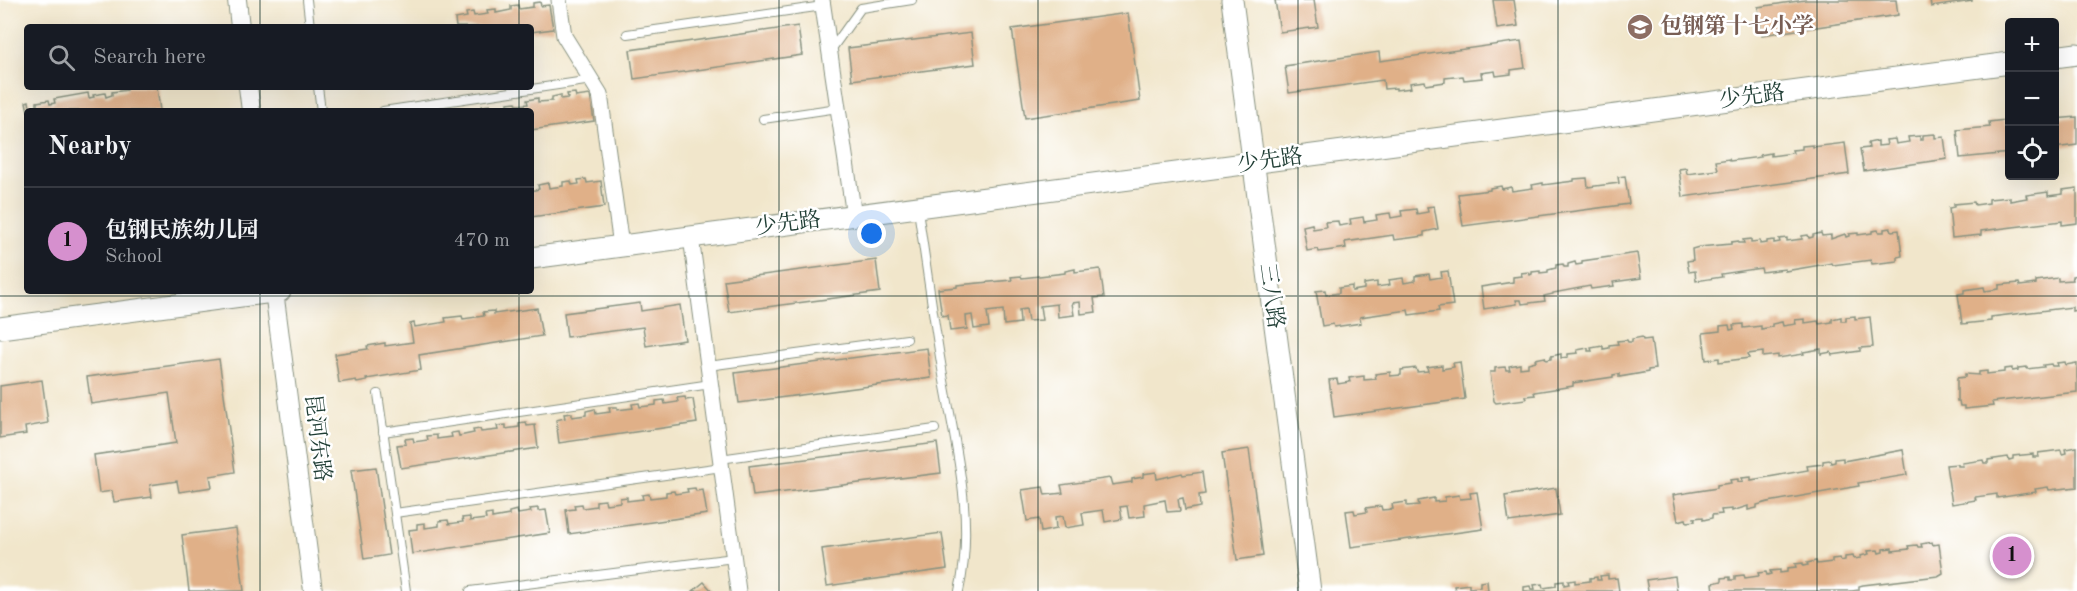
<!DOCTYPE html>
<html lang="en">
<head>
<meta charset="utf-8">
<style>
  body { margin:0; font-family:"Old Standard TT","Noto Serif SC",serif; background:#242831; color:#f1f3f6 }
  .controls { position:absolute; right:18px; top:18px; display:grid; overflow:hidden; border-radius:6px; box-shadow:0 6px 24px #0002 }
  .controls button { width:54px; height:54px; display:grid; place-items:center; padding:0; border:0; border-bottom:2px solid #363941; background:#171b24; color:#f1f3f6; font:30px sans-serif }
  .you { position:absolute; left:872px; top:234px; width:21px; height:21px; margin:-15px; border:4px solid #fff; border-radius:50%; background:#1a73e8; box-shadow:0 0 0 9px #1a73e833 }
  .badge { display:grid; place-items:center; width:39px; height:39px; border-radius:50%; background:#d690ce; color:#111; font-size:20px; font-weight:700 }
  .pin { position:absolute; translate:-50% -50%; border:3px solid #fff; box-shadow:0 2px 6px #0006 }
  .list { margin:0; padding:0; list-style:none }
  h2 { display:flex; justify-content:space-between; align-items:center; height:78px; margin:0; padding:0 24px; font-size:26px }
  h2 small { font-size:20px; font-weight:400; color:#9ea1a6 }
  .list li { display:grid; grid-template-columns:39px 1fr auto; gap:18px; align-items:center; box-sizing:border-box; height:108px; padding:0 24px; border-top:2px solid #363941 }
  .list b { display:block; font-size:22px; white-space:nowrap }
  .list p { margin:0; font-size:20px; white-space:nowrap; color:#9ea1a6 }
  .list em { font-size:20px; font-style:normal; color:#9ea1a6 }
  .icon { flex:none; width:33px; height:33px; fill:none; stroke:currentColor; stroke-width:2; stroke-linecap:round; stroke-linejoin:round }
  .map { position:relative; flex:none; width:2077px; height:591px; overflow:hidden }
  .search { position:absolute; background:#171b24; box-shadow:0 6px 24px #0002; left:24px; top:24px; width:510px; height:66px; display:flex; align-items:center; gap:15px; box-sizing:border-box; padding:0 21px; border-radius:6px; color:#9ea1a6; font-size:22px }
  .panel { position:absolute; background:#171b24; box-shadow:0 6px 24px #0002; left:24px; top:108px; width:510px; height:186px; border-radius:6px }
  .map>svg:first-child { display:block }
  .building { fill:#e0b088 }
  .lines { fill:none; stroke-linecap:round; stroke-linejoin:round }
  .service-casing { stroke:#889280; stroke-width:10 }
  .minor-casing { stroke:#889280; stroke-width:17 }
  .tertiary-casing { stroke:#889280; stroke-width:20 }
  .secondary-casing { stroke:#889280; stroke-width:23 }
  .service { stroke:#fff; stroke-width:8 }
  .minor { stroke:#fff; stroke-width:15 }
  .tertiary { stroke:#fff; stroke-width:18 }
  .secondary { stroke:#fff; stroke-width:21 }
  .grid { fill:none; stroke:#1f3d34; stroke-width:1.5; stroke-opacity:0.55 }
  .labels { text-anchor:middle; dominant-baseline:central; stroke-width:5; stroke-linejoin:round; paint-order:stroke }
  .education-label { font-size:22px; font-weight:bold; fill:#785e54; stroke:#fff; text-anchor:start }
  .street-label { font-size:22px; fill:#1f3d34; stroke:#fff }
</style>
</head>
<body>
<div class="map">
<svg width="2077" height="591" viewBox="0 0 2077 591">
  <rect width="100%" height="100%" fill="#fff"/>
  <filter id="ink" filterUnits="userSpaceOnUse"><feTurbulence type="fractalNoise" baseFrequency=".0167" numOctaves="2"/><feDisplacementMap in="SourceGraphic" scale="12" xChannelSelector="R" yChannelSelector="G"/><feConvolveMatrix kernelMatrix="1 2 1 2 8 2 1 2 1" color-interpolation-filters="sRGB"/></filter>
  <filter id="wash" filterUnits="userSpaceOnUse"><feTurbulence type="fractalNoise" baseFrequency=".008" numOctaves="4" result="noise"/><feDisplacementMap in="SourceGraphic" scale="24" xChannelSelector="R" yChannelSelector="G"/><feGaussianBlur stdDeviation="1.35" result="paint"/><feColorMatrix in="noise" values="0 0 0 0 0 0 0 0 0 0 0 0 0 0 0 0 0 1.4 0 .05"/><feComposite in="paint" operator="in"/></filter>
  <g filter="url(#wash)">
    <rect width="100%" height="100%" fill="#f1e6cb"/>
    <g id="blocks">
      <!-- building -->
      <g class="building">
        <polygon points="1275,0 1314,0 1318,27 1280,32"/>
        <polygon points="1493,0 1514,0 1518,26 1497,29"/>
        <polygon points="1805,0 1896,0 1898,15 1762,35 1758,7"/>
        <polygon points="1930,0 1972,0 1972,1 1931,7"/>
        <polygon points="540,2 541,6 549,5 553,29 531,32 531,27 456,27 455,19 467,17 466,13 473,12 474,16 488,14 487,10 496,9 496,13 511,10 511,6 518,5 519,9 533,7 533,3"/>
        <polygon points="1128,13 1140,101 1025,118 1012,29"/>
        <polygon points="798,26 802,55 634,79 630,50"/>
        <polygon points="971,33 975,64 852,80 848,48"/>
        <polygon points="1521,41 1525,68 1511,70 1511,74 1496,76 1495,71 1481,73 1482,78 1464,80 1463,76 1445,78 1445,82 1426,85 1425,81 1410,83 1411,88 1396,90 1396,88 1384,89 1383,80 1289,93 1285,66 1379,52 1380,61"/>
        <polygon points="127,87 157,87 160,111 28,111 26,102 29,101 30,108 37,107 37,102 49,100 50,104 55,103 54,99 88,93 89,98 94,97 93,95 105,93 106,97 112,95 112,92 127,90"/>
        <polygon points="575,93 576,97 590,95 594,121 531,130 531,111 483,111 482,106 490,105 491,109 508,107 508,103 516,102 517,105 528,104 527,100 538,98 538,102 552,101 552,97 561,95 561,99 568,98 567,94"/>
        <polygon points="2077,117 2077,145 2054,148 2054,119"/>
        <polygon points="2005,120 2006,125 2010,124 2010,153 1960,158 1957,130 1990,127 1989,122"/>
        <polygon points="1935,134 1935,138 1944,137 1947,159 1864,171 1860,149 1869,148 1868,143 1878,141 1878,146 1887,145 1886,140 1895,139 1896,144 1909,142 1908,137 1920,136 1920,140 1923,140 1923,135"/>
        <polygon points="1845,143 1849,174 1683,197 1679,169 1686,168 1687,174 1718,170 1716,161 1729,159 1730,161 1761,157 1760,155 1771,153 1771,156 1793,153 1792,150 1802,149 1802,146 1813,145 1813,147"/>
        <polygon points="1625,176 1629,204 1463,226 1458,194 1490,190 1490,188 1501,186 1502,189 1511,187 1512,191 1533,188 1532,185 1543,183 1543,185 1574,181 1574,179 1587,178 1588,187 1619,183 1618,177"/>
        <polygon points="586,179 587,183 601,181 604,207 531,217 531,191 539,189 538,185 548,183 549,188 563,186 563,182 571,181 572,185 579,184 578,180"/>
        <polygon points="2077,188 2077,223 2062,225 2062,221 1981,231 1981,235 1952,238 1949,208 1954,207 1954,204 1974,202 1975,205 1989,203 1989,199 2010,197 2010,201 2027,198 2026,195 2048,192 2048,196 2063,194 2063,190"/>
        <polygon points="1434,206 1438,229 1424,232 1424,236 1394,240 1393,235 1345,242 1346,248 1319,252 1318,249 1307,251 1303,226 1312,224 1313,229 1326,227 1325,222 1338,221 1339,226 1351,224 1350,219 1363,217 1364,222 1377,220 1376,215 1390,213 1391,218 1402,216 1401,211 1416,209 1417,214 1428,212 1427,207"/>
        <polygon points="1891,228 1892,231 1899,230 1902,256 1897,257 1897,261 1872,264 1871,260 1833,265 1832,263 1785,271 1785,269 1762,272 1761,268 1721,274 1722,277 1696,281 1695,271 1689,272 1687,261 1693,260 1692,249 1699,247 1731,244 1731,242 1738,241 1738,243 1744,243 1743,240 1751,239 1751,242 1760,241 1760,244 1767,243 1767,241 1774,240 1774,243 1780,242 1779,239 1787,238 1787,241 1802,239 1802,236 1808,235 1809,238 1813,237 1813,235 1821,233 1822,236 1831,235 1831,239 1845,234 1846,237 1849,236 1849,234 1858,233 1858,235 1872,233 1872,231 1878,230 1879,232 1884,232 1884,229"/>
        <polygon points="1637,253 1641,278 1613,282 1614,286 1591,289 1590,286 1553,293 1553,294 1544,296 1545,301 1522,304 1521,300 1516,300 1517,304 1484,309 1481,287 1513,282 1513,277 1522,276 1521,273 1529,272 1530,275 1532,274 1532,272 1540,271 1540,273 1548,272 1548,270 1556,268 1556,265 1563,264 1564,267 1568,267 1568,264 1575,262 1576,265 1582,264 1582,261"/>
        <polygon points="876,260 880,292 729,312 724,280"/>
        <polygon points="1075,269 1075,272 1100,269 1104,297 1094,298 1096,312 1081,314 1080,302 1072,303 1074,315 1058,317 1057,304 1040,306 1042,320 1028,321 1026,309 1019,310 1020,323 1004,325 1003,310 987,312 989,327 974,329 972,315 966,316 967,329 950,331 948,315 942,316 938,289 957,287 957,285 1012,280 1011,277 1021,276 1022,278 1065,273 1065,271"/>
        <polygon points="1448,271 1453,305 1438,307 1439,311 1409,315 1408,310 1360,317 1361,323 1334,327 1333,324 1322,326 1316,291 1325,290 1326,295 1339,293 1339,288 1352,286 1352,291 1364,289 1364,284 1377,282 1377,287 1390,285 1389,280 1403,278 1404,283 1415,281 1415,276 1429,274 1430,279 1442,277 1441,272"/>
        <polygon points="2077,275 2077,310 2072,311 2072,307 1991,317 1991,321 1962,324 1958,294 1964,293 1964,290 1984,287 1985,291 1999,289 1999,285 2019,283 2020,286 2036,284 2036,281 2058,278 2058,281 2073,280 2072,276"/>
        <polygon points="640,303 641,311 680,305 685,340 646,346 643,327 567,337 564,313"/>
        <polygon points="537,308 542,336 419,355 421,370 366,379 367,381 357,383 356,380 339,383 335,354 368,349 367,346 385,343 385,346 413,342 410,324 414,323 415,327 446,322 445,318 462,316 463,319 484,316 483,312 494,311 494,314"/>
        <polygon points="1855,316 1855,319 1870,317 1873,347 1860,348 1860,351 1832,355 1831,352 1821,354 1821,349 1803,352 1804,354 1778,358 1778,355 1763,357 1763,352 1748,354 1749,358 1719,362 1719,358 1706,360 1703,333 1720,331 1720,326 1729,325 1730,330 1734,329 1733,325 1743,324 1743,328 1761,326 1761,329 1772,327 1772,324 1782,322 1783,326 1796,324 1795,320 1805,319 1805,323 1818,321 1819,324 1832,322 1832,319 1841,317 1841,321 1846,321 1846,317"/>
        <polygon points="1642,337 1643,340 1651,339 1655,369 1648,370 1648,372 1619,377 1619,374 1613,375 1613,377 1573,383 1573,386 1534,392 1535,395 1525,396 1526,399 1496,403 1494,401 1490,372 1495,372 1495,368 1505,367 1506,370 1510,370 1509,366 1520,364 1520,368 1528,367 1528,363 1536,361 1535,359 1545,357 1546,360 1551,359 1551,356 1561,354 1561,358 1568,357 1568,354 1578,353 1577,350 1588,348 1588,351 1592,351 1591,348 1603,346 1603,349 1609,348 1609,345 1618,344 1617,341 1627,340 1628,342 1632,342 1632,339"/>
        <polygon points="927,348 931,378 739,403 735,373"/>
        <polygon points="219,359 235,472 210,476 212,487 179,492 177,481 150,485 152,497 114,502 112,491 99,493 94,455 176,443 169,393 91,404 87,377"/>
        <polygon points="1460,362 1465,399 1334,417 1329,380 1337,379 1338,384 1350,382 1349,378 1364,376 1364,380 1376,379 1375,374 1390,372 1390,376 1401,375 1401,370 1416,368 1417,372 1428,371 1427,367 1442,365 1442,369 1454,367 1453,363"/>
        <polygon points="2065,362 2066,365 2077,363 2077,392 1992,402 1993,406 1964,409 1964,406 1960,406 1959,401 1957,401 1957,378 1965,377 1965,374 1979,375 1979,372 1987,371 1987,374 2004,372 2004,369 2012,368 2012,371 2018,370 2018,368 2027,367 2027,369 2044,367 2043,365 2051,364 2052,366 2058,366 2057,363"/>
        <polygon points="42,380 48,423 25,427 26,434 0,438 0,386"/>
        <polygon points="685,397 686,400 693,399 697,423 559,443 556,420 565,418 564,414 572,413 572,417 586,415 586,411 595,409 596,414 610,412 609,407 617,407 617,410 633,408 632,404 639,403 640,407 656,405 656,401 664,400 665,404 678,402 677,398"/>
        <polygon points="526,422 527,426 535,425 538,448 401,468 397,445 406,444 405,439 413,438 414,442 428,440 427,436 437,435 437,439 452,437 451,433 458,432 459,436 474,433 473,430 480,429 481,432 498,430 497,426 506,425 506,429 519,427 519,423"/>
        <polygon points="937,443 941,473 753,496 749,466"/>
        <polygon points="2077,447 2077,487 2049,490 2048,487 2035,489 2036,492 1997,498 1997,494 1975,497 1976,500 1952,504 1946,465 1958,464 1958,466 1963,466 1962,463 1983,460 1984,463 1988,463 1988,460 2008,457 2009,460 2013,459 2013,456 2033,454 2033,457 2039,457 2038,453 2061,450 2062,454 2066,453 2065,449"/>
        <polygon points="1249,449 1263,556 1237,560 1222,453"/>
        <polygon points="1903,450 1907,475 1858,483 1859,486 1768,502 1757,505 1757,508 1748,510 1748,506 1732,511 1732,509 1721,510 1722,514 1712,515 1712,518 1703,520 1703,517 1694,518 1695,521 1687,522 1686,519 1678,521 1673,495 1717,488 1717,485 1731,483 1730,480 1738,479 1738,482 1743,481 1742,478 1751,477 1751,480 1808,470 1807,466 1823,464 1823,461 1830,460 1831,463 1835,462 1835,459 1843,458 1843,461"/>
        <polygon points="376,467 389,555 364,559 351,470"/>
        <polygon points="1156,472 1157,479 1182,473 1183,475 1202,472 1205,494 1199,495 1200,507 1185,510 1183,498 1178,499 1180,511 1167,512 1165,500 1144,504 1145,516 1129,518 1127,506 1120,507 1122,519 1105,522 1103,510 1082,513 1084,525 1065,528 1063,516 1055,517 1056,529 1041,532 1039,519 1027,521 1022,490 1043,487 1045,495 1063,493 1061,485 1110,478 1112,485 1132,482 1132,479 1143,477 1143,474"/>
        <polygon points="695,488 696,491 703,490 707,514 569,534 566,510 575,509 574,505 582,504 583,508 596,506 596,501 605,500 606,504 620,502 620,498 627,497 627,501 643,499 642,495 649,494 650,498 666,496 666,492 674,491 675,494 688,492 687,489"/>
        <polygon points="1556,488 1560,515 1509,522 1505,496"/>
        <polygon points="1477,492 1483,529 1351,547 1346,511 1354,510 1355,514 1367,512 1366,508 1381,506 1382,510 1393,509 1392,504 1407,502 1407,506 1419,505 1418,501 1434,498 1434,502 1445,501 1445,497 1459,495 1460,499 1471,498 1470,493"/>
        <polygon points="538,508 538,511 546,510 550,533 412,554 409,530 417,529 417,524 425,523 425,528 439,526 439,521 448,520 449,524 463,522 462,518 470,517 470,521 486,519 485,515 492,514 492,518 509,515 509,512 517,510 518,514 531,512 530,509"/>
        <polygon points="236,528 244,591 189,591 182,535"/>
        <polygon points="942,533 947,569 827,586 822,549"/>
        <polygon points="1932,542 1933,545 1939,544 1943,573 1938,576 1863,585 1859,586 1859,590 1852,591 1714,591 1713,583 1722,581 1722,578 1730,577 1730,580 1735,580 1735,576 1744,575 1745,578 1759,576 1758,573 1766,572 1767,575 1771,574 1770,571 1780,570 1780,573 1787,572 1787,568 1796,567 1795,564 1803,563 1803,566 1808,565 1807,563 1816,561 1817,564 1832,562 1832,559 1840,558 1841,561 1845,560 1845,557 1853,556 1854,559 1861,558 1860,556 1869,554 1868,551 1878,550 1879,553 1883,552 1883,549 1892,548 1892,551 1909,549 1908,546 1917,545 1918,547 1922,547 1921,544"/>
        <polygon points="1608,575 1608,579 1617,578 1619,591 1524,591 1524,587 1530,586 1531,589 1535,589 1534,585 1542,584 1543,588 1556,586 1556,582 1564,581 1564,585 1569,584 1568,581 1575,580 1575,583 1590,581 1590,578 1597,577 1597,580 1601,580 1600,576"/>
        <polygon points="1675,576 1677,591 1648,591 1646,580"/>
        <polygon points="1487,581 1488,591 1455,591 1454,586 1469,584 1469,588 1480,587 1480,582"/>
        <polygon points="704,582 712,591 693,591"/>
      </g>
    </g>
  </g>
  <g filter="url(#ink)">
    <use href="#blocks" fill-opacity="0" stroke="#889280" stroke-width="1.5"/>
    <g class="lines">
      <!-- service casing -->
      <g class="service-casing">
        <g id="service">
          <polyline points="307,0 310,27"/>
          <polyline points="627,34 823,6"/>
          <polyline points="831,50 861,8 912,0"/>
          <polyline points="318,87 321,111"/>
          <polyline points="383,111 592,80"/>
          <polyline points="763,119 838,108"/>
          <path d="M918,210C926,263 933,316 942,369C954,442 976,517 959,591"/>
          <polyline points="708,366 907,339"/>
          <polyline points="378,394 406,591"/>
          <polyline points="383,432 711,384"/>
          <polyline points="720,459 935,429"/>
          <polyline points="395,513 722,467"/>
          <polyline points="470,591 734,558"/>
        </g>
      </g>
      <!-- minor casing -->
      <g class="minor-casing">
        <g id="minor">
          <polyline points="559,0 564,36 600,94 621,246"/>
          <polyline points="822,0 854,216"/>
          <polyline points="691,237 738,591"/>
        </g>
      </g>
      <!-- tertiary casing -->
      <g class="tertiary-casing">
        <g id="tertiary">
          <polyline points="237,0 240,27"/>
          <polyline points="248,87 251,111"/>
          <polyline points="274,291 313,591"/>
        </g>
      </g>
      <!-- secondary casing -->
      <g class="secondary-casing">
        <g id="secondary">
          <polyline points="1232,0 1310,591"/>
          <polyline points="2054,57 2077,54"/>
          <polyline points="531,258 2010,63"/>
          <polyline points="0,328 280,291"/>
        </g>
      </g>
      <!-- service -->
      <use href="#service" class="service"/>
      <!-- minor -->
      <use href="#minor" class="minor"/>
      <!-- tertiary -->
      <use href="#tertiary" class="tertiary"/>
      <!-- secondary -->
      <use href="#secondary" class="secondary"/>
    </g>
  </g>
  <!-- grid -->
  <path class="grid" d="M260,0V27M519,0V27M779,0V591M1038,0V591M1298,0V591M1558,0V591M1817,0V591M260,87V111M519,87V111M260,291V591M519,291V591M0,296H2077"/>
  <!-- icons -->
  <defs>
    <g id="school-disc" transform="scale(1.35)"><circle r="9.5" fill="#8d6e63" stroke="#fff"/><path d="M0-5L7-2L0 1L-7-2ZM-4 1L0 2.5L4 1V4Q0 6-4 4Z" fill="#fff"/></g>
  </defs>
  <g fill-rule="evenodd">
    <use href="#school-disc" x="1640" y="27"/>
  </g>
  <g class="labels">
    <!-- education labels -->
    <g class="education-label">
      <text x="1660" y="27">包钢第十七小学</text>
    </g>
    <!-- street labels -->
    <g class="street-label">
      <text transform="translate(1752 97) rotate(-7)">少先路</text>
      <text transform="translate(1270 161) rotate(-8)">少先路</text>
      <text transform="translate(788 224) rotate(-7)">少先路</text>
      <text transform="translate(1271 296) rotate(82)">三八路</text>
      <text transform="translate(317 438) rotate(83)">昆河东路</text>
    </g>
  </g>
</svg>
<div class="controls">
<button>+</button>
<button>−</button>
<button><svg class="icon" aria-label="locate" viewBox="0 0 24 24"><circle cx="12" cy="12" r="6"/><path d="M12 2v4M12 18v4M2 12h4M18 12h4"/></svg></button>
</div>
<div class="you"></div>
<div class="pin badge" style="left:2012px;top:556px">1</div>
<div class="search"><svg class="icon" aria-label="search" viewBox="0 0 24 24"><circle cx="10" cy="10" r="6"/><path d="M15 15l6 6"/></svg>Search here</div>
<section class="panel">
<h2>Nearby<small></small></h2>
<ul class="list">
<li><span class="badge">1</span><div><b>包钢民族幼儿园</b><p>School</p></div><em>470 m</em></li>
</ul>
</section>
</div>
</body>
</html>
